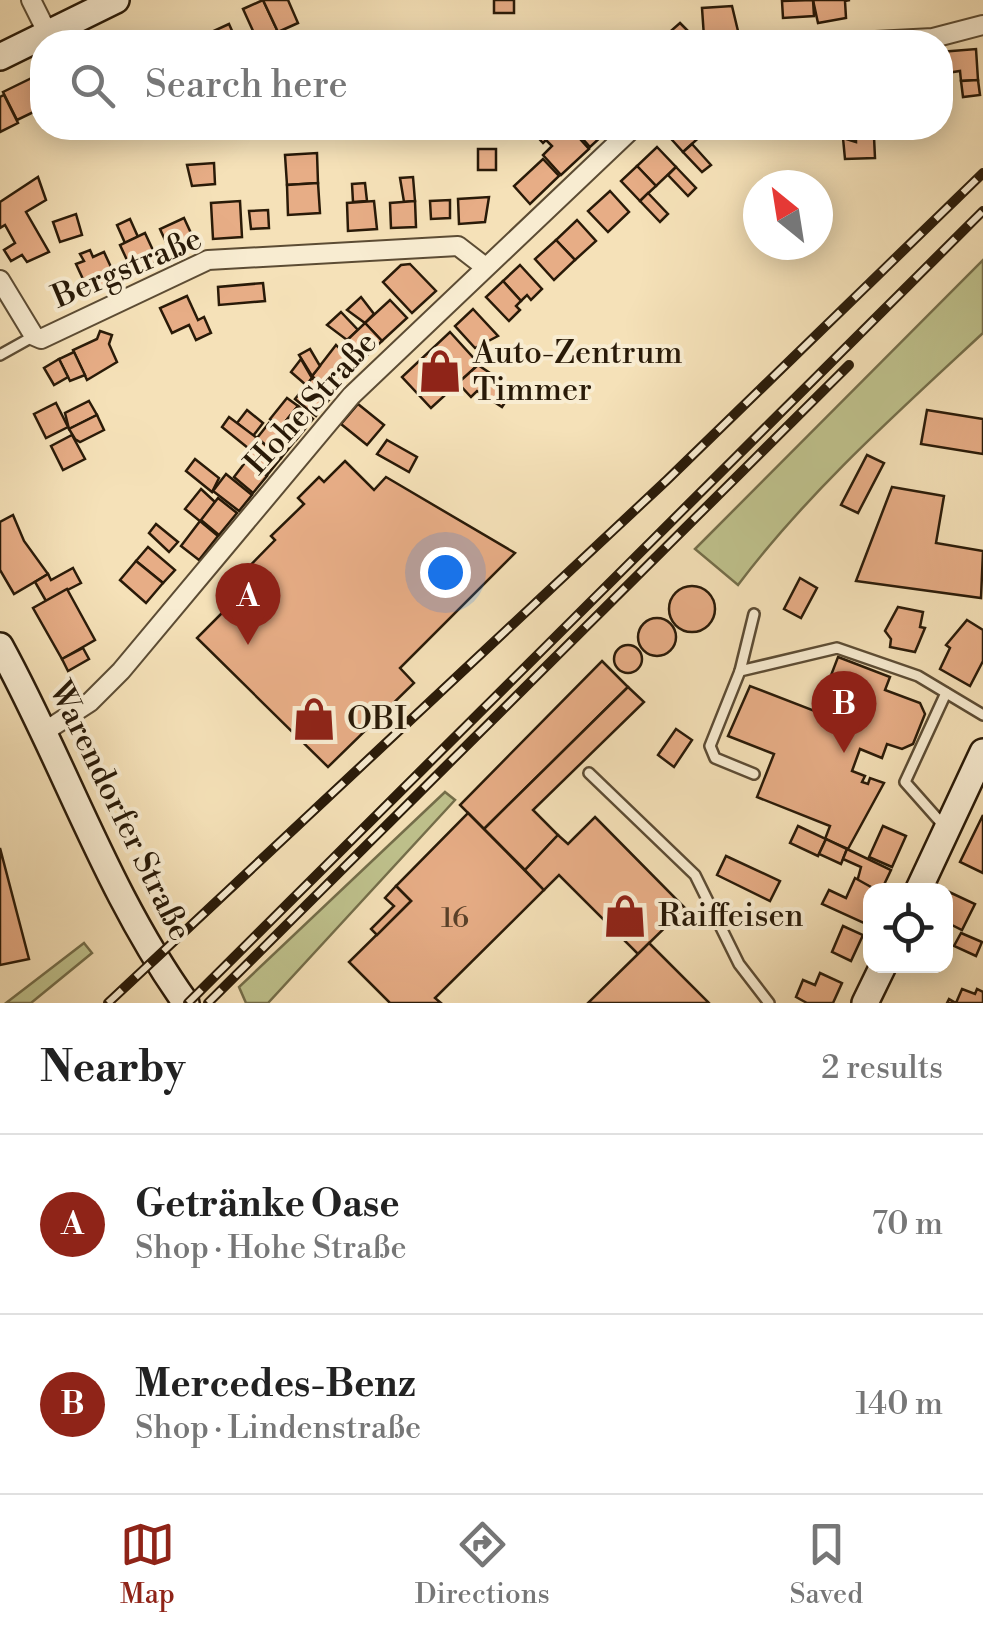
<!DOCTYPE html>
<html lang="en">
<head>
<meta charset="utf-8">
<style>
  body { margin:0; font-family:"Libre Bodoni",serif; background:#f2f2f2; color:#222 }
  .controls { position:absolute; right:30px; bottom:30px; display:grid; overflow:hidden; border-radius:20px; box-shadow:0 5px 25px #0003 }
  .controls button { width:90px; height:90px; display:grid; place-items:center; padding:0; border:0; border-bottom:2px solid #e0e0e0; background:#fff; color:#222; font:50px sans-serif }
  .compass { position:absolute; left:743px; top:170px; width:90px; height:90px; border-radius:50%; background:#fff; box-shadow:0 5px 25px #0003; rotate:330deg }
  .you { position:absolute; left:445px; top:572px; width:35px; height:35px; margin:-25px; border:8px solid #fff; border-radius:50%; background:#1a73e8; box-shadow:0 0 0 15px #1a73e833 }
  .badge { display:grid; place-items:center; width:65px; height:65px; border-radius:50%; background:#8f2418; color:#fff; font-size:32px; font-weight:700 }
  .pin { position:absolute; translate:-50% -82px; filter:drop-shadow(0 2px 5px #0008) }
  .pin::after { content:''; position:absolute; top:52px; width:35px; height:30px; background:inherit; clip-path:polygon(0 0,100% 0,50% 100%) }
  .list { margin:0; padding:0; list-style:none }
  h2 { display:flex; justify-content:space-between; align-items:center; height:130px; margin:0; padding:0 40px; font-size:42px }
  h2 small { font-size:32px; font-weight:400; color:#767676 }
  .list li { display:grid; grid-template-columns:65px 1fr auto; gap:30px; align-items:center; box-sizing:border-box; height:180px; padding:0 40px; border-top:2px solid #e0e0e0 }
  .list b { display:block; font-size:38px; white-space:nowrap }
  .list p { margin:0; font-size:32px; white-space:nowrap; color:#767676 }
  .list em { font-size:32px; font-style:normal; color:#767676 }
  .icon { flex:none; width:55px; height:55px; fill:none; stroke:currentColor; stroke-width:2; stroke-linecap:round; stroke-linejoin:round }
  .map { position:relative; flex:none; width:983px; height:1003px; overflow:hidden }
  .search { position:absolute; background:#fff; box-shadow:0 5px 25px #0003; left:30px; right:30px; top:30px; height:110px; display:flex; align-items:center; gap:25px; box-sizing:border-box; padding:0 35px; border-radius:40px; color:#767676; font-size:38px }
  .sheet { height:490px; background:#fff }
  nav { display:flex; justify-content:space-around; align-items:center; box-sizing:border-box; height:140px; border-top:2px solid #e0e0e0; background:#fff; font-size:28px; color:#767676 }
  nav a { display:grid; justify-items:center; gap:5px }
  nav .on { color:#8f2418 }
  .map>svg:first-child { display:block }
  .green { fill:#bfc28d; stroke:#746e4a; stroke-width:2.5 }
  .building { fill:#e7ad86; stroke:#291a08; stroke-width:2.5 }
  .lines { fill:none; stroke-linecap:round; stroke-linejoin:round }
  .lane-casing { stroke:#5c4c34; stroke-width:14 }
  .street-casing { stroke:#5c4c34; stroke-width:22 }
  .secondary-casing { stroke:#291a08; stroke-width:30 }
  .lane { stroke:#f8ecd1; stroke-width:9 }
  .street { stroke:#f8ecd1; stroke-width:18 }
  .secondary { stroke:#f8ecd1; stroke-width:25 }
  .rail-casing { stroke:#291a08; stroke-width:10 }
  .rail { stroke:#f8ecd1; stroke-width:6; stroke-dasharray:19; stroke-linecap:butt }
  .labels { text-anchor:middle; dominant-baseline:central; stroke-width:8; stroke-linejoin:round; paint-order:stroke }
  .number-label { font-size:28px; fill:#583f28 }
  .street-label { font-size:32px; fill:#291a08; stroke:#f8ecd1 }
  .poi-label { font-size:32px; fill:#291a08; stroke:#f8ecd1; text-anchor:start }
</style>
</head>
<body>
<div class="map">
<svg width="983" height="1003" viewBox="0 0 983 1003">
  <rect width="100%" height="100%" fill="#f5e1b8"/>
  <filter id="stains"><feTurbulence type="fractalNoise" baseFrequency=".002" numOctaves="4"/><feColorMatrix values="0 0 0 0 .2 0 0 0 0 .09 0 0 0 0 .02 0 0 0 .5 -.17"/></filter>
  <radialGradient id="worn" r=".72"><stop offset=".6" stop-color="#630" stop-opacity="0"/><stop offset="1" stop-color="#630" stop-opacity=".3"/></radialGradient>
  <!-- green -->
  <g class="green">
    <path d="M983,260V333C899,411 808,492 738,585L695,549Z"/>
    <polygon points="445,792 455,800 268,1003 246,1003 239,987"/>
    <polygon points="84,943 92,953 31,1003 6,1003"/>
  </g>
  <!-- building -->
  <g class="building">
    <polygon points="263,0 278,32 258,42 243,9"/>
    <polygon points="263,0 288,0 298,23 278,32"/>
    <rect x="494" y="0" width="20" height="13"/>
    <polygon points="813,0 850,0 845,1 846,18 818,23"/>
    <polygon points="813,0 814,16 783,18 782,1"/>
    <polygon points="732,6 738,31 734,35 704,37 702,8"/>
    <polygon points="680,23 699,42 669,42 664,37"/>
    <polygon points="229,24 237,42 214,42 209,33"/>
    <rect x="394" y="32" width="26" height="10"/>
    <polygon points="976,49 978,80 961,81 960,71 940,74 940,52"/>
    <polygon points="42,73 42,108 17,120 3,92"/>
    <polygon points="978,80 980,95 963,97 961,81"/>
    <polygon points="4,95 18,123 0,132 0,97"/>
    <polygon points="533,128 560,128 566,134 571,129 589,149 561,175 543,155 552,146 546,140 543,143 531,130"/>
    <polygon points="573,128 596,128 603,135 590,147"/>
    <polygon points="668,128 699,128 704,133 683,152 664,131"/>
    <polygon points="843,128 873,128 874,137 856,138 856,142 843,138"/>
    <polygon points="874,137 875,158 845,159 843,138 856,142 856,138"/>
    <polygon points="692,144 711,165 702,172 683,152"/>
    <polygon points="657,147 676,167 656,186 637,166"/>
    <rect x="478" y="149" width="18" height="21"/>
    <polygon points="317,153 318,183 287,185 285,155"/>
    <polygon points="543,159 559,176 530,204 514,186"/>
    <polygon points="214,163 215,184 192,186 187,165"/>
    <polygon points="637,166 656,186 640,201 621,181"/>
    <polygon points="676,167 696,188 688,196 668,175"/>
    <polygon points="38,177 46,200 26,212 49,252 27,262 22,255 11,261 4,250 15,243 5,225 0,228 0,202"/>
    <polygon points="413,177 415,201 404,202 400,178"/>
    <polygon points="318,183 320,213 288,215 287,185"/>
    <polygon points="365,183 367,201 353,202 352,184"/>
    <polygon points="610,191 629,212 608,232 588,211"/>
    <polygon points="648,193 668,214 660,222 640,201"/>
    <polygon points="489,197 485,222 459,224 458,199"/>
    <polygon points="450,200 450,218 431,219 430,201"/>
    <polygon points="240,201 242,237 213,239 211,203"/>
    <polygon points="374,201 377,229 348,231 347,203"/>
    <polygon points="415,201 416,227 391,228 390,203"/>
    <polygon points="268,210 269,228 251,229 249,211"/>
    <polygon points="76,214 82,235 60,242 53,222"/>
    <polygon points="184,218 196,244 172,255 160,229"/>
    <polygon points="130,219 138,237 125,243 117,225"/>
    <polygon points="577,220 596,241 575,260 556,240"/>
    <polygon points="145,233 158,261 133,273 120,245"/>
    <polygon points="556,240 575,260 554,280 535,259"/>
    <polygon points="90,250 93,257 104,252 117,280 89,292 76,264 84,261 80,254"/>
    <polygon points="410,264 436,291 412,313 383,282 401,265"/>
    <polygon points="520,265 542,289 531,300 527,295 521,301 503,281"/>
    <polygon points="503,281 521,301 516,306 520,310 509,321 486,297"/>
    <polygon points="263,283 265,301 219,305 218,287"/>
    <polygon points="187,296 198,320 204,317 211,333 196,340 189,325 172,333 160,308"/>
    <polygon points="361,297 374,314 365,323 347,310"/>
    <polygon points="390,300 407,318 382,341 365,323"/>
    <polygon points="473,309 498,336 475,348 455,326"/>
    <polygon points="341,312 358,330 347,340 327,325"/>
    <polygon points="365,323 382,341 360,362 343,344"/>
    <polygon points="100,331 112,335 109,344 117,362 87,380 73,350 97,339"/>
    <polygon points="450,332 479,364 431,408 402,377"/>
    <polygon points="336,345 356,366 333,395 312,376"/>
    <polygon points="310,349 320,366 312,376 299,355"/>
    <polygon points="74,352 85,375 70,381 59,359"/>
    <polygon points="59,359 68,377 54,385 44,368"/>
    <polygon points="301,359 312,378 306,385 291,372"/>
    <polygon points="478,365 514,389 502,407 477,391 471,397 458,383"/>
    <polygon points="312,378 333,395 316,416 295,399"/>
    <polygon points="287,398 298,406 280,428 270,419"/>
    <polygon points="89,401 97,415 69,429 65,413"/>
    <polygon points="56,403 68,427 46,438 34,414"/>
    <polygon points="358,404 384,425 367,445 341,424"/>
    <polygon points="298,406 313,419 296,440 280,428"/>
    <polygon points="247,410 263,423 253,436 237,423"/>
    <polygon points="927,410 983,419 983,454 921,444"/>
    <polygon points="97,415 104,430 80,442 75,439 69,429"/>
    <polygon points="229,417 257,438 248,448 222,427"/>
    <polygon points="269,423 294,442 281,458 257,438"/>
    <polygon points="72,435 85,459 63,470 51,446"/>
    <polygon points="257,438 281,458 268,474 244,454"/>
    <polygon points="387,440 417,457 409,472 377,454"/>
    <polygon points="867,455 884,463 858,513 841,505"/>
    <polygon points="195,459 219,478 212,492 186,471"/>
    <polygon points="247,460 267,476 253,493 234,477"/>
    <polygon points="345,461 374,490 386,477 515,553 400,668 414,683 328,767 197,638 230,605 225,600 237,589 232,584 275,540 271,536 304,504 298,498 319,477 324,482"/>
    <polygon points="226,474 252,495 239,511 213,491"/>
    <polygon points="892,487 944,496 936,543 983,551 981,598 856,581"/>
    <polygon points="201,489 215,502 201,522 185,509"/>
    <polygon points="218,498 237,513 219,535 201,520"/>
    <polygon points="13,515 24,541 48,574 14,594 0,570 0,522"/>
    <polygon points="200,521 218,536 199,560 181,546"/>
    <polygon points="156,524 178,542 169,552 149,533"/>
    <polygon points="148,547 175,570 163,583 136,561"/>
    <polygon points="136,561 163,583 146,603 120,580"/>
    <polygon points="73,568 81,583 46,601 35,582 48,574 51,580"/>
    <polygon points="800,578 817,588 801,618 784,609"/>
    <circle cx="692" cy="609" r="23"/>
    <polygon points="67,589 95,640 62,659 33,608"/>
    <polygon points="898,607 923,612 920,627 925,628 915,652 890,647 891,639 885,631"/>
    <circle cx="657" cy="637" r="19"/>
    <polygon points="967,620 983,630 983,661 970,686 940,669 950,648 946,645"/>
    <circle cx="628" cy="659" r="14"/>
    <polygon points="83,648 89,659 68,671 62,659"/>
    <polygon points="838,657 890,677 885,690 920,703 925,714 913,744 902,749 887,744 882,758 860,749 852,771 865,776 862,782 868,784 870,778 884,783 848,849 825,839 830,826 757,797 774,754 728,736 750,686 817,712"/>
    <polygon points="602,661 628,687 484,829 460,805"/>
    <polygon points="628,687 644,702 533,810 558,835 525,870 484,829"/>
    <polygon points="676,729 692,740 674,767 658,755"/>
    <polygon points="468,813 544,890 435,998 441,1003 390,1003 349,962 411,901 396,886"/>
    <polygon points="983,815 983,873 960,862"/>
    <polygon points="595,817 685,908 638,954 559,875 544,890 525,870 558,835 568,844"/>
    <polygon points="798,826 826,839 818,856 790,843"/>
    <polygon points="883,826 906,836 892,867 869,857"/>
    <polygon points="826,839 847,849 841,864 819,854"/>
    <polygon points="0,848 29,959 0,965"/>
    <polygon points="847,849 891,870 881,891 857,882 861,867 843,859"/>
    <polygon points="726,856 780,881 770,901 717,875"/>
    <polygon points="855,878 878,891 870,891 866,924 822,904 829,890 846,898"/>
    <polygon points="396,886 411,901 377,935 371,929 394,906 385,898"/>
    <polygon points="947,891 975,904 962,930 946,922"/>
    <polygon points="843,926 863,935 851,961 832,952"/>
    <polygon points="961,933 982,942 976,956 954,946"/>
    <polygon points="649,943 709,1003 588,1003 638,954"/>
    <polygon points="820,973 842,983 833,1003 807,1003 796,997 803,980 815,985"/>
    <polygon points="962,989 975,994 977,989 983,992 983,1003 947,1003 949,999 956,1003"/>
  </g>
  <g class="lines">
    <!-- lane casing -->
    <g class="lane-casing">
      <g id="lane">
        <polyline points="0,355 34,336"/>
        <polyline points="740,671 754,614"/>
        <polyline points="589,773 695,875 739,964 769,1003"/>
        <polyline points="754,774 715,758 710,746 740,671 837,648 918,676 983,715"/>
        <polyline points="944,826 905,782 946,693"/>
      </g>
    </g>
    <!-- street casing -->
    <g class="street-casing">
      <g id="street">
        <polyline points="31,0 47,32"/>
        <polyline points="856,42 933,38 983,25"/>
        <polyline points="0,280 34,336 41,339 208,260 458,246 484,266"/>
        <polyline points="47,730 90,702 121,671 351,396 633,128"/>
      </g>
    </g>
    <!-- secondary casing -->
    <g class="secondary-casing">
      <g id="secondary">
        <polyline points="0,57 116,0"/>
        <path d="M0,646C65,764 107,893 186,1003"/>
        <polyline points="918,891 983,752"/>
        <polyline points="865,1003 883,966"/>
      </g>
    </g>
    <!-- lane -->
    <use href="#lane" class="lane"/>
    <!-- street -->
    <use href="#street" class="street"/>
    <!-- secondary -->
    <use href="#secondary" class="secondary"/>
    <!-- rail casing -->
    <g class="rail-casing">
      <g id="rail">
        <polyline points="108,1003 667,480 983,173"/>
        <polyline points="188,1003 983,211"/>
        <polyline points="208,1003 849,365"/>
      </g>
    </g>
    <!-- rail -->
    <use href="#rail" class="rail"/>
  </g>
  <!-- icons -->
  <defs>
    <g id="shop-bare" transform="scale(3.45)"><path d="M-5-2.5h2.3a2.7 3.5 0 0 1 5.4 0H5L5.5 6h-11ZM-1.5-2.5h3a1.5 2.3 0 0 0-3 0Z" fill="#8f2418" stroke="#f8ecd1" stroke-width="2.5" paint-order="stroke"/></g>
  </defs>
  <g fill-rule="evenodd">
    <use href="#shop-bare" x="440" y="371"/>
    <use href="#shop-bare" x="314" y="719"/>
    <use href="#shop-bare" x="625" y="916"/>
  </g>
  <g class="labels">
    <!-- number labels -->
    <g class="number-label">
      <text x="455" y="918">16</text>
    </g>
    <!-- street labels -->
    <g class="street-label">
      <text transform="translate(127 268) rotate(-23)">Bergstraße</text>
      <text transform="translate(311 403) rotate(-48)">Hohe Straße</text>
      <text transform="translate(120 811) rotate(64)">Warendorfer Straße</text>
    </g>
    <!-- poi labels -->
    <g class="poi-label">
      <text x="473" y="353">Auto-Zentrum<tspan x="473" dy="37">Timmer</tspan></text>
      <text x="347" y="719">OBI</text>
      <text x="658" y="916">Raiffeisen</text>
    </g>
  </g>
  <rect width="100%" height="100%" filter="url(#stains)"/>
  <rect width="100%" height="100%" fill="url(#worn)"/>
</svg>
<div class="controls">
<button><svg class="icon" aria-label="locate" viewBox="0 0 24 24"><circle cx="12" cy="12" r="6"/><path d="M12 2v4M12 18v4M2 12h4M18 12h4"/></svg></button>
</div>
<svg class="compass" viewBox="-18 -18 36 36"><path d="M0-13l5 13h-10z" fill="#e53935"/><path d="M0 13l5-13h-10z" fill="#767676"/></svg>
<div class="you"></div>
<div class="pin badge" style="left:248px;top:645px">A</div>
<div class="pin badge" style="left:844px;top:753px">B</div>
<div class="search"><svg class="icon" aria-label="search" viewBox="0 0 24 24"><circle cx="10" cy="10" r="6"/><path d="M15 15l6 6"/></svg>Search here</div>
</div>
<section class="sheet">
<h2>Nearby<small>2 results</small></h2>
<ul class="list">
<li><span class="badge">A</span><div><b>Getränke Oase</b><p>Shop · Hohe Straße</p></div><em>70 m</em></li>
<li><span class="badge">B</span><div><b>Mercedes-Benz</b><p>Shop · Lindenstraße</p></div><em>140 m</em></li>
</ul>
</section>
<nav>
<a class="on"><svg class="icon" aria-label="map" viewBox="0 0 24 24"><path d="M3 6l6-2 6 2 6-2v14l-6 2-6-2-6 2zM9 4v14M15 6v14"/></svg>Map</a>
<a><svg class="icon" aria-label="directions" viewBox="0 0 24 24"><path d="M12 3l9 9-9 9-9-9zM9 14v-3h6M13 9l2 2-2 2"/></svg>Directions</a>
<a><svg class="icon" aria-label="saved" viewBox="0 0 24 24"><path d="M7 4h10v16l-5-4-5 4z"/></svg>Saved</a>
</nav>
</body>
</html>
